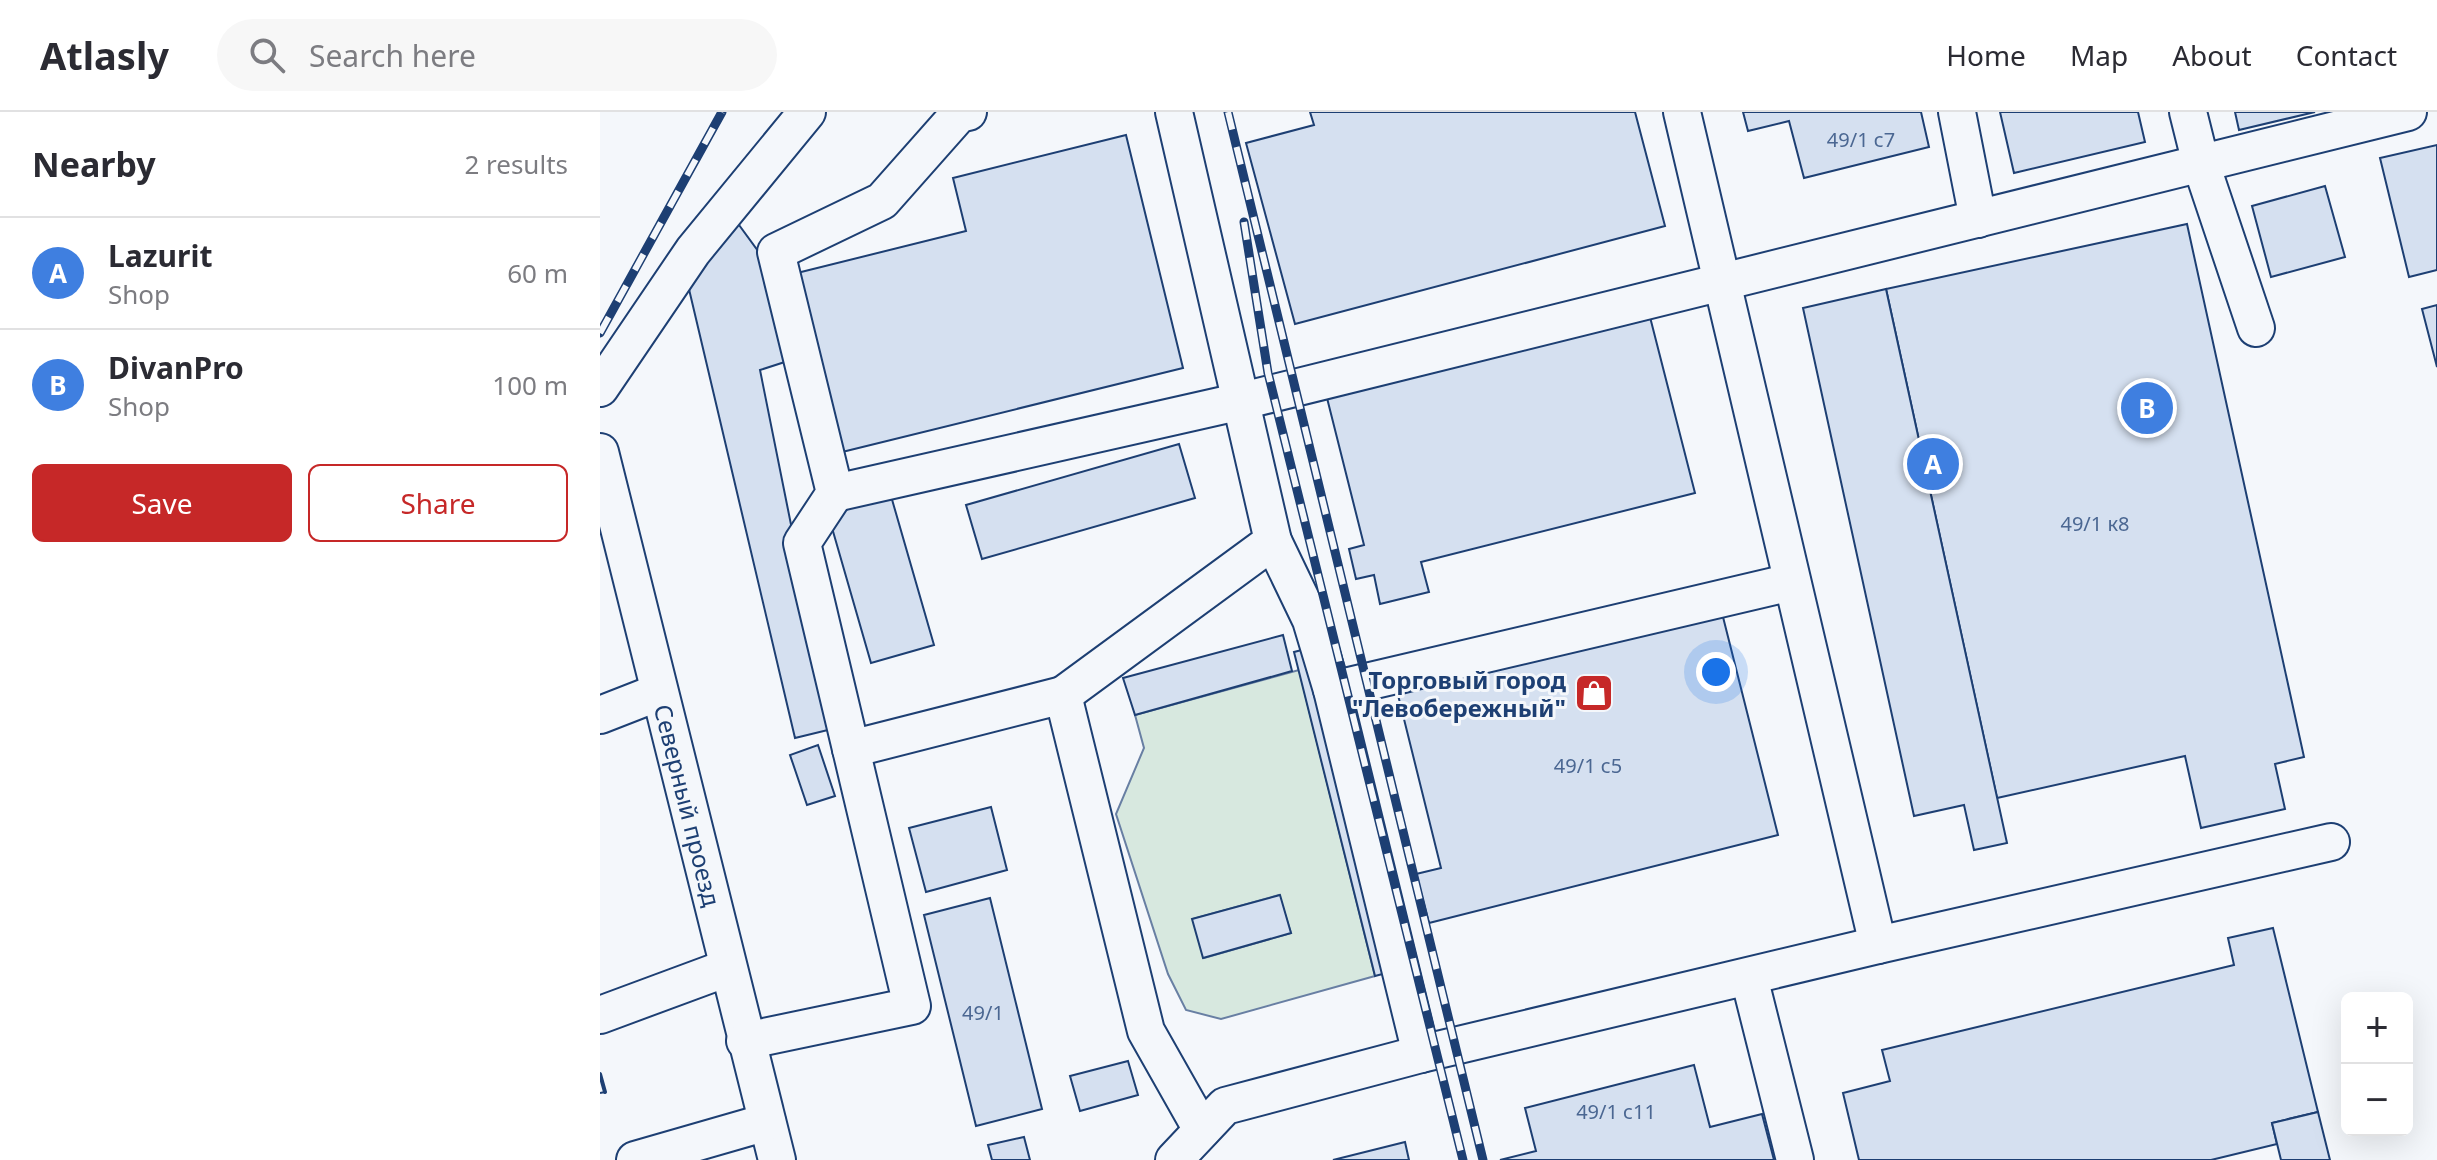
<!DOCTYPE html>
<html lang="en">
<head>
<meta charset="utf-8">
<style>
  body { margin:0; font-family:"Noto Sans",sans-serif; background:#f7f7f7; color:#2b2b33 }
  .controls { position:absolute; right:24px; bottom:24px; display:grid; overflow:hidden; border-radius:12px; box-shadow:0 8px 32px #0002 }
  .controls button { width:72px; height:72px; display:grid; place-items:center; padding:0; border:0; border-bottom:2px solid #e1e1e2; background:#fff; color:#2b2b33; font:40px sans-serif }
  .you { position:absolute; left:1116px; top:560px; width:28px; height:28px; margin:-20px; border:6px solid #fff; border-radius:50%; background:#1a73e8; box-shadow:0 0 0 12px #1a73e833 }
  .badge { display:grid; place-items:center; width:52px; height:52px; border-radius:50%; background:#c62828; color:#fff; font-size:26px; font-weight:700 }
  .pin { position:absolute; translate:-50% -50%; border:4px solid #fff; box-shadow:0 2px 8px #0006 }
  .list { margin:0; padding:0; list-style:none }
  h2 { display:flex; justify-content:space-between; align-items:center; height:104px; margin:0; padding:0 32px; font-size:34px }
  h2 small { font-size:26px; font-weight:400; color:#7c7c81 }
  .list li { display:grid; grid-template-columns:52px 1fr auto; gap:24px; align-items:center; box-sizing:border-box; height:112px; padding:0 32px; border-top:2px solid #e1e1e2 }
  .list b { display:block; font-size:30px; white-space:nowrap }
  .list p { margin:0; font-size:26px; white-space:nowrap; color:#7c7c81 }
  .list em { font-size:26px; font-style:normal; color:#7c7c81 }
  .actions { display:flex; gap:16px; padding:24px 32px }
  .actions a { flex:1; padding:18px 0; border:2px solid #c62828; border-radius:12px; text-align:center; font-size:28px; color:#c62828 }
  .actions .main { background:#c62828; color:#fff }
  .icon { flex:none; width:44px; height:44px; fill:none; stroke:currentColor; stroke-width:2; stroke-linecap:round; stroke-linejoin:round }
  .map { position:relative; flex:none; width:1837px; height:1048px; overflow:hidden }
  header { display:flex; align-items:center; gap:48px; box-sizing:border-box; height:112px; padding:0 40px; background:#fff; border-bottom:2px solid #e1e1e2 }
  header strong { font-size:38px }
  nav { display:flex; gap:44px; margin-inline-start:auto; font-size:28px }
  .search { width:560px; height:72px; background:#f7f7f7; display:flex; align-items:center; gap:20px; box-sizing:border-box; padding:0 28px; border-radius:44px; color:#7c7c81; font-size:30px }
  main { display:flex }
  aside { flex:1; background:#fff }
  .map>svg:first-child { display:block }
  .green { fill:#d7e8df; stroke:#687fa3; stroke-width:2; fill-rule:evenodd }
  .building { fill:#d5e0f0; stroke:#1d3f73; stroke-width:2 }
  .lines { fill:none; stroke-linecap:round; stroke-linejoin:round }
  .minor-casing { stroke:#1d3f73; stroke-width:40 }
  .minor { stroke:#f4f7fb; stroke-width:36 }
  .rail-casing { stroke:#1d3f73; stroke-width:9 }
  .rail { stroke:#f4f7fb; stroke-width:6; stroke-dasharray:18; stroke-linecap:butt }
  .fence { stroke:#1d3f73; stroke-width:2; stroke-dasharray:10 4; stroke-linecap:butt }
  .wall { stroke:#1d3f73; stroke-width:4 }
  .labels { text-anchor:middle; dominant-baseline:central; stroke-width:6; stroke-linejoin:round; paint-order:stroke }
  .number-label { font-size:20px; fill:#4b6792 }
  .poi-label { font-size:24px; font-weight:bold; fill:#1d3f73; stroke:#f4f7fb; text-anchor:end }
  .street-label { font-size:24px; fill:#1d3f73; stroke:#f4f7fb }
</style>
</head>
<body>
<header>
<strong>Atlasly</strong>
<div class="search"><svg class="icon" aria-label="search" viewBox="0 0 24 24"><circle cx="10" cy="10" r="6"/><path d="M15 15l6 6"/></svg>Search here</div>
<nav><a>Home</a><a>Map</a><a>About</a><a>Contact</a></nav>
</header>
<main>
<aside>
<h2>Nearby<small>2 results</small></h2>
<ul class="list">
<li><span class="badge" style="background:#3f7fe0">A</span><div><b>Lazurit</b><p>Shop</p></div><em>60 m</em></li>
<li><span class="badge" style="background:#3f7fe0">B</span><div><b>DivanPro</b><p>Shop</p></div><em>100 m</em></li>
</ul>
<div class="actions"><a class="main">Save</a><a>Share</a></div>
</aside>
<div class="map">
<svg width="1837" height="1048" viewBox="0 0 1837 1048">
  <rect width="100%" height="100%" fill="#f4f7fb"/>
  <!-- green -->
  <path class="green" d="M699,558L775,864L621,907L586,898L568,862L516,702L544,636L535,603ZM679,783L691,821L604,846L593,807Z"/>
  <!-- building -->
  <g class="building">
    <polygon points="710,0 1035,0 1065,114 695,212 646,31 714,13"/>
    <polygon points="1143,0 1321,0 1329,35 1204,66 1189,9 1148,19"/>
    <polygon points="1400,0 1538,0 1545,30 1414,61"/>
    <polygon points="1635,0 1715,0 1639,18"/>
    <polygon points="526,23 583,256 234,342 189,163 366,119 353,66"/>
    <polygon points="1837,33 1837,158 1809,165 1780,46"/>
    <polygon points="1725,74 1745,145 1671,165 1652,94"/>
    <polygon points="131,102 169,154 194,247 160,258 232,617 195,626 84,156"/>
    <polygon points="1587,112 1704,645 1675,652 1685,697 1601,716 1585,644 1397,686 1286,177"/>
    <polygon points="1286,177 1407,731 1374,738 1364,693 1314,704 1203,196"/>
    <polygon points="1837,193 1837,255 1822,197"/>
    <polygon points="1050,205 1095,381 821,450 829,480 780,492 774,463 756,467 749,437 764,433 727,286"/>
    <polygon points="579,332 595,386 382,447 366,393"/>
    <polygon points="291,384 334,533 271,551 228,402"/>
    <polygon points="1122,501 1178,723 829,811 816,762 841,756 798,583"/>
    <polygon points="683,523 692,559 535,603 523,566"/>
    <polygon points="713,535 794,859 775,864 694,540"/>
    <polygon points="218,633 235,684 207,693 190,643"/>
    <polygon points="391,695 407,758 326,780 309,716"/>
    <polygon points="680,783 691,821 603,846 592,807"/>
    <polygon points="390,786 442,997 376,1014 324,803"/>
    <polygon points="1673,816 1718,1000 1672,1011 1677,1032 1611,1048 1259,1048 1243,981 1290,969 1282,938 1634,853 1628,826"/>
    <polygon points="528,949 538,983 480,999 470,964"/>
    <polygon points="1094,953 1110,1015 1162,1002 1174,1048 900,1048 936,1039 925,996"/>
    <polygon points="1718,1000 1730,1048 1681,1048 1672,1011"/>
    <polygon points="424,1025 430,1048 392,1048 388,1033"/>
    <polygon points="805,1030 809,1048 733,1048"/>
  </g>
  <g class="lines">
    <!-- minor casing -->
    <g class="minor-casing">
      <g id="minor">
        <polyline points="368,0 359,2 282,89 176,140 235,381 202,431 251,637 463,583 546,919 602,1018"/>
        <polyline points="1082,0 1278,833"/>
        <polyline points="1357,0 1378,107"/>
        <polyline points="1588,0 1601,52 1656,216"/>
        <polyline points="0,276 93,139 207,0"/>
        <path id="s1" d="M0,340L177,1048"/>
        <polyline points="235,381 642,289 1808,0"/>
        <polyline points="673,429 711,508 732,578 821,942"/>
        <polyline points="732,578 1192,470"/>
        <polyline points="463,583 673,429 574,0"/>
        <polyline points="0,603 59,580"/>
        <polyline points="1149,865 1195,1048"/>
        <polyline points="0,903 127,856"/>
        <polyline points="145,929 312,894 251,637"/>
        <polyline points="35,1048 167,1010"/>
        <polyline points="574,1048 625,994 821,942 1278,833 1731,730"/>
      </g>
    </g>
    <!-- minor -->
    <use href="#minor" class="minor"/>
    <!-- rail casing -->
    <g class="rail-casing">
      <g id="rail">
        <polyline points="628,0 883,1048"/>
        <polyline points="644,110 668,261 863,1048"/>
        <polyline points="0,221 122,0"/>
      </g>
    </g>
    <!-- rail -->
    <use href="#rail" class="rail"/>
    <!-- fence -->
    <polyline class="fence" points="0,981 5,980"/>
    <!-- wall -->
    <polyline class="wall" points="0,962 5,980"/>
  </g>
  <!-- icons -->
  <defs>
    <g id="shop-square" transform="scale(2)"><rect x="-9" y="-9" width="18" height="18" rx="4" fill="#c62828" stroke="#f4f7fb"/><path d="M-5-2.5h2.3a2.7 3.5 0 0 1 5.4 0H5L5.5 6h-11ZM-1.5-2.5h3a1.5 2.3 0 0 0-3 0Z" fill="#fff"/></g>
  </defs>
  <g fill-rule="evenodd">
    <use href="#shop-square" x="994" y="581"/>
  </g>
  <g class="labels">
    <!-- number labels -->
    <g class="number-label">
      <text x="1261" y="27">49/1 с7</text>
      <text x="1495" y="411">49/1 к8</text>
      <text x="988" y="653">49/1 с5</text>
      <text x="383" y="900">49/1</text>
      <text x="1016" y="999">49/1 с11</text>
    </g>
    <!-- poi labels -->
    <g class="poi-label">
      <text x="966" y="567">Торговый город<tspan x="966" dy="28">"Левобережный"</tspan></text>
    </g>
    <!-- street labels -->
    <g class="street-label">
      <text stroke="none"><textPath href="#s1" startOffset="364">Северный проезд</textPath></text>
    </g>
  </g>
</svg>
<div class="controls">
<button>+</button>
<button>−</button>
</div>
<div class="you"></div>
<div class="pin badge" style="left:1333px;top:352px;background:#3f7fe0">A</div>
<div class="pin badge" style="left:1547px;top:296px;background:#3f7fe0">B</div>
</div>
</main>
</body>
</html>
